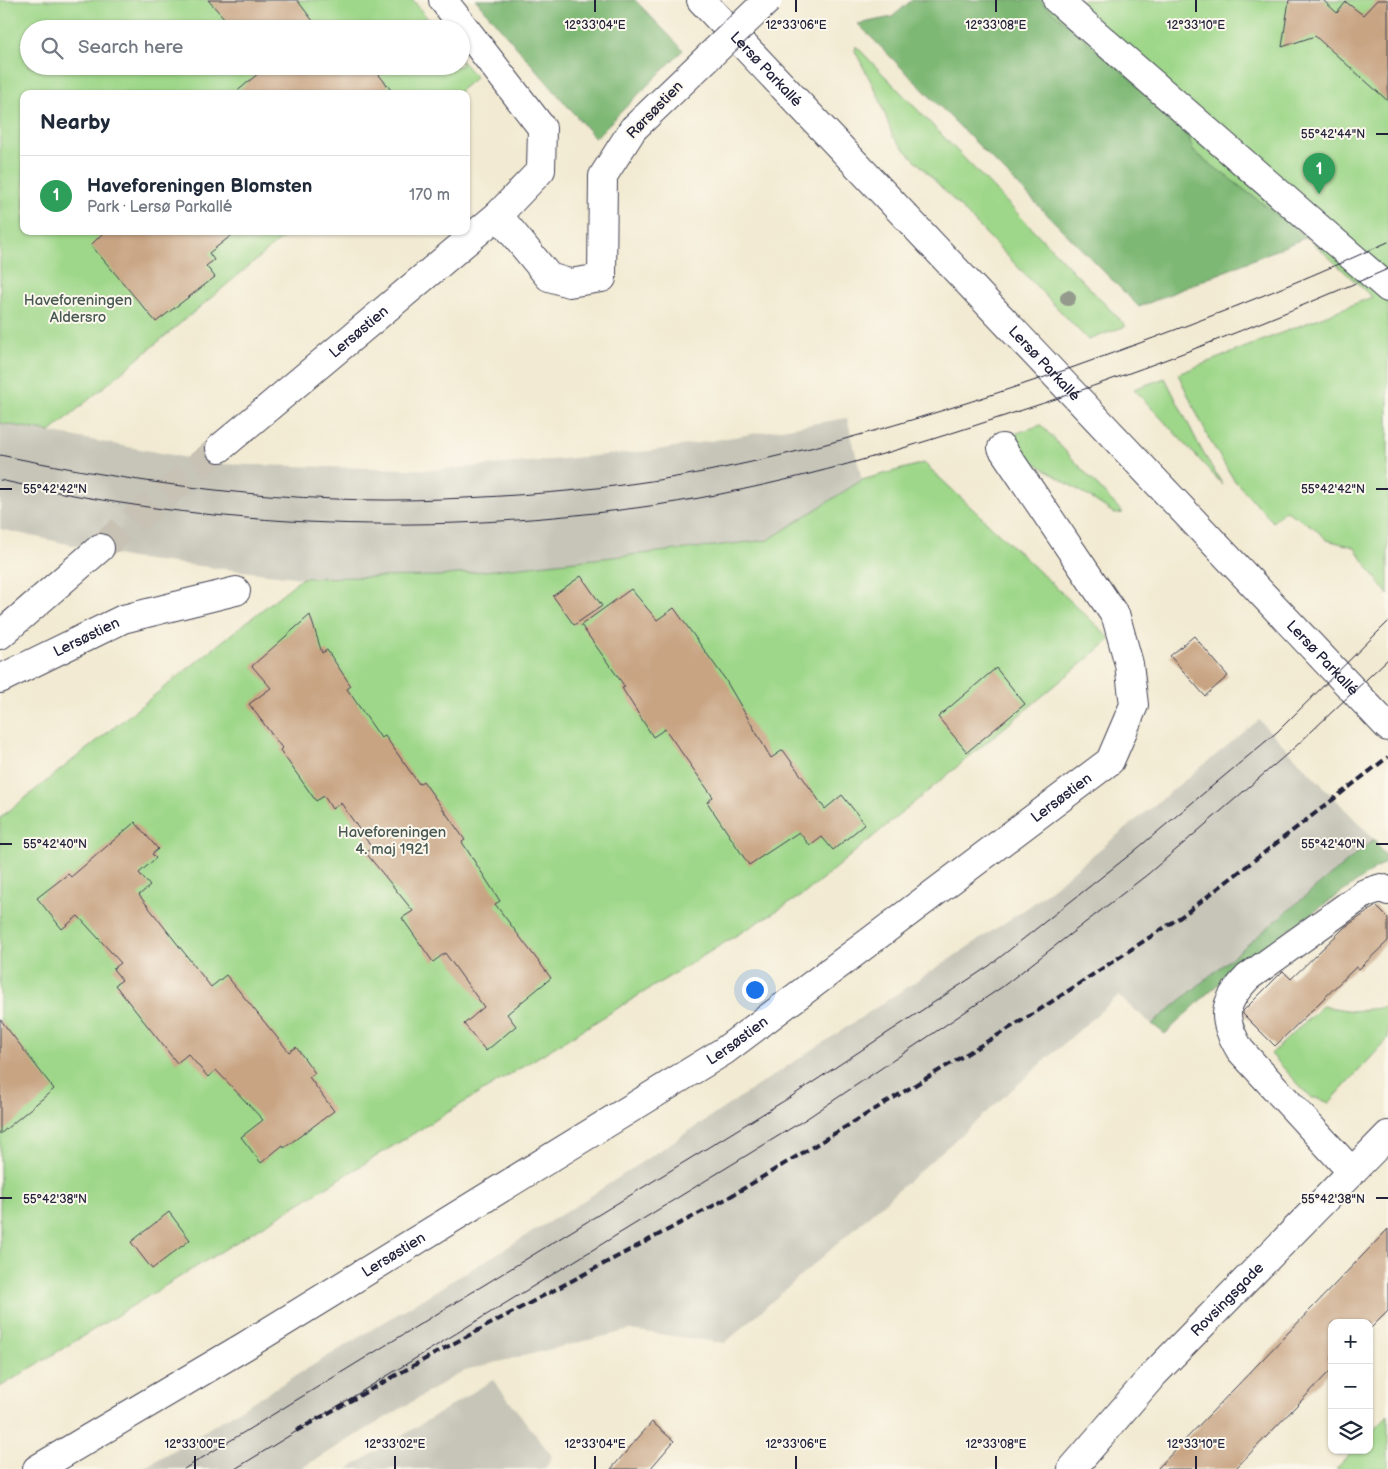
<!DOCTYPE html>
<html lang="en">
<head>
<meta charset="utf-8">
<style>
  body { margin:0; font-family:"Balsamiq Sans",sans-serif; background:#f2f2f3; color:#1f2937 }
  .controls { position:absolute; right:15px; bottom:15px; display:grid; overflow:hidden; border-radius:10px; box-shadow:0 1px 4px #0004 }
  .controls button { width:45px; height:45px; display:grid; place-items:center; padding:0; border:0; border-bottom:1px solid #e0e1e3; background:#fff; color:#1f2937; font:25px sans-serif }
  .you { position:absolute; left:754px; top:989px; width:18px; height:18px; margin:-12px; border:4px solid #fff; border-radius:50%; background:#1a73e8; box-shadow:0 0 0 8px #1a73e833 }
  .badge { display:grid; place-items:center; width:32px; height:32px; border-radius:50%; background:#d93025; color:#fff; font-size:16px; font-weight:700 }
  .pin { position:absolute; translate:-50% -41px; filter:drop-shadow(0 1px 2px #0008) }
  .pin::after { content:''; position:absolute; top:26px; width:18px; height:15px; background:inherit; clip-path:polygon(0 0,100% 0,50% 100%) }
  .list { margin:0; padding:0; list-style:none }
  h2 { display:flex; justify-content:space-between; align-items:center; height:65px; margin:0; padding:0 20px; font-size:21px }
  h2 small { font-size:16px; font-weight:400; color:#747a83 }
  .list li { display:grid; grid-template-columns:32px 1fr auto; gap:15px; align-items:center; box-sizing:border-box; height:80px; padding:0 20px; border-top:1px solid #e0e1e3 }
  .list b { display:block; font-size:19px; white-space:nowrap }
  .list p { margin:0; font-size:16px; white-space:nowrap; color:#747a83 }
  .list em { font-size:16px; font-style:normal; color:#747a83 }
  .icon { flex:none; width:28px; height:28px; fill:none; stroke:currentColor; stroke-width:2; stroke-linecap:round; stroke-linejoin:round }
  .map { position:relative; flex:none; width:1388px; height:1469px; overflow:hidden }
  .search { position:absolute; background:#fff; box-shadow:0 1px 4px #0004; left:20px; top:20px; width:450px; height:55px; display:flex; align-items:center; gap:12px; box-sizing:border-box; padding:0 18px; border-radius:28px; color:#747a83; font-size:19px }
  .panel { position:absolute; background:#fff; box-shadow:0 1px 4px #0004; left:20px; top:90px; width:450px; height:145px; border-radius:10px }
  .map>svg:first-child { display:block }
  .industrial { fill:#c6c5b8 }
  .green { fill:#9ed789; stroke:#607c62 }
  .forest { fill:#7eb875; stroke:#506d58 }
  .building { fill:#c8a483 }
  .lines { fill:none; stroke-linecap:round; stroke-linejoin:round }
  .minor-tunnel { stroke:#c8c2b4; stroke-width:28; stroke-dasharray:28 14; stroke-linecap:butt }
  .minor-casing { stroke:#414052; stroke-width:30 }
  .minor { stroke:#fff; stroke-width:28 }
  .tram { stroke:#22223b; stroke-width:1 }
  .rail { stroke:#22223b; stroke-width:4; stroke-dasharray:8 4; stroke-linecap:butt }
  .minor-bridge-casing { stroke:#414052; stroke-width:30; stroke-linecap:butt }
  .minor-bridge { stroke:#fff; stroke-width:28 }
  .tree { fill:#949a8c }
  .ticks { fill:none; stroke:#22223b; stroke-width:2 }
  .labels { text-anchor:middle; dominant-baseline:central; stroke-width:4; stroke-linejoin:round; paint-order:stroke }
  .street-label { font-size:15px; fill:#22223b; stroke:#fbf7ec }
  .park-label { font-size:15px; fill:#475852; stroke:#fbf7ec }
  .ticks-label { font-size:12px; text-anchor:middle; fill:#22223b; stroke:#fbf7ec; stroke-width:4; stroke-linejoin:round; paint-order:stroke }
</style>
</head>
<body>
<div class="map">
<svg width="1388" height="1469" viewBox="0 0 1388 1469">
  <rect width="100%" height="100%" fill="#fbf7ec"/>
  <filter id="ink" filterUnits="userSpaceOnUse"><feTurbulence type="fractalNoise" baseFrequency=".02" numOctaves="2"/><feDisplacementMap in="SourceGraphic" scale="10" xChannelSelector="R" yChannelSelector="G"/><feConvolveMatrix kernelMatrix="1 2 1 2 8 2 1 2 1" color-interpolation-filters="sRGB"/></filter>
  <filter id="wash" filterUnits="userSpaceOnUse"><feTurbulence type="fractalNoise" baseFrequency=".0096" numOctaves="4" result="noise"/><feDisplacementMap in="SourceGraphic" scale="20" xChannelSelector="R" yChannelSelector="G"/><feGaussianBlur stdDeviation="1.12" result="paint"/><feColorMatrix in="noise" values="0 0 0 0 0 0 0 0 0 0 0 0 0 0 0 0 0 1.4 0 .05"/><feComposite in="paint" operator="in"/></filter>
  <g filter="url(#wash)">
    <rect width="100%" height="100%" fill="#f2ead2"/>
    <!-- industrial -->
    <g class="industrial">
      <polygon points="847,418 862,480 768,540 439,576 302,578 131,558 0,529 0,423 220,464 437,470 651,451"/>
      <polygon points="1259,720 1374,839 1152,1024 1118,996 725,1343 630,1330 465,1370 300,1469 142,1469 577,1205 1030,906"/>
      <polygon points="493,1380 552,1456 545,1469 348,1469"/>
    </g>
    <!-- green -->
    <g class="green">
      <polygon points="0,0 413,0 436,29 29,29 29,66 461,66 461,60 476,77 456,94 24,94 24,231 291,231 50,432 0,423"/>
      <polygon points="1039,0 1388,0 1388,595 1354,547 1327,540 1313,527 1285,510 1273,522 1234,480 1209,439 1178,374 1372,297 1307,237 1193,151 1186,127"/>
      <polygon points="856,46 1126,326 1088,340 893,137 879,97 855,51"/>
      <polygon points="1165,378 1202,451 1223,485 1134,389"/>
      <path d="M1041,425L1123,513L1115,514C1078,488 1037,468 1002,438Z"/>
      <polygon points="924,463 1111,639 804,894 0,1387 0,818 302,578 439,576 768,540 862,480"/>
      <polygon points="1322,1006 1352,1011 1388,1007 1388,1039 1329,1103 1318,1098 1311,1098 1271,1054"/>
      <polygon points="1388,1415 1388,1469 1336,1469 1354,1450 1369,1450 1369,1434"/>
    </g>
    <!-- forest -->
    <g class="forest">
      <polygon points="476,0 635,0 683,50 595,138"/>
      <polygon points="912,0 1039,0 1186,127 1193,151 1307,237 1139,307 858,24 892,17"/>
      <polygon points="1374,839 1388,860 1270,943 1210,991 1165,1034 1152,1024"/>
    </g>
    <g id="blocks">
      <!-- building -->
      <g class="building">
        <polygon points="208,0 297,0 319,29 234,29"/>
        <polygon points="1289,0 1323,0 1337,13 1346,2 1363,15 1377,0 1388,0 1388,101 1315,36 1282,47"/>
        <polygon points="267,66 372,66 394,94 234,94"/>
        <polygon points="105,231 237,231 209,253 214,260 206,266 215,277 156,322 91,245"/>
        <polygon points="581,576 602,606 574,625 553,596"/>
        <polygon points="631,589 657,620 674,608 725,679 771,758 783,750 825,809 842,795 865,824 833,850 822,837 810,846 799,832 749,865 707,802 713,797 665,729 653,737 622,688 625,687 581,625"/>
        <polygon points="310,615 322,653 327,650 351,686 347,689 381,738 385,736 419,784 423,781 465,840 462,842 500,901 495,904 551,978 507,1014 516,1026 486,1051 464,1024 484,1007 445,953 433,962 402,918 413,911 366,853 372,848 341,803 332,809 324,796 316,801 280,750 282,748 249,704 271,688 252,666"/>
        <polygon points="1194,636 1228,676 1205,696 1170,656"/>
        <polygon points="996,668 1025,704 967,752 938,717"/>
        <polygon points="135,822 158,849 152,854 156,858 139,873 150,886 139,895 211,987 226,975 289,1052 296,1047 315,1073 309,1077 334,1111 284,1148 283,1145 261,1163 241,1137 263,1120 216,1070 208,1077 188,1054 177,1063 115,985 122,980 113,969 121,963 78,916 62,929 37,898 68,874 71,877"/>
        <polygon points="1376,906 1388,918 1388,941 1359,969 1356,967 1275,1046 1243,1014 1243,1011 1283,971 1291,979 1345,927"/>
        <polygon points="0,1019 54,1089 0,1134"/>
        <polygon points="169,1212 190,1240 152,1269 131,1242"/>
        <polygon points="1388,1229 1388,1311 1369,1330 1369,1323 1332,1323 1332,1369 1235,1469 1157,1469"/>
        <polygon points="652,1422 674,1441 650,1469 611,1469"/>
      </g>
    </g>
  </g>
  <g filter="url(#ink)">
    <use href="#blocks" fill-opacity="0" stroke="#414052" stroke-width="1"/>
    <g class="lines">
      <!-- minor-tunnel -->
      <polyline class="minor-tunnel" points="100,548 220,448"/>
      <!-- minor casing -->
      <g class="minor-casing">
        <g id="minor">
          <path id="s1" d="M701,0L1388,727"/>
          <polyline points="1057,0 1388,288"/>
          <polyline points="498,215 549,277 569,283 602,278 603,176 633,129"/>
          <path id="s2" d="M220,448L498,215L541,170L542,128L443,0"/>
          <polyline points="0,635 100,548"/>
          <path id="s3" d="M0,679L123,619L236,591"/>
          <path d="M1352,1172L1240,1050C1221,1018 1222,1004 1248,977L1365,893L1381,888L1388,891"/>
          <path id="s4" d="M37,1469L245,1346L724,1051L1110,761L1134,705L1129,664L1116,617L1002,448"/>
          <path id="s5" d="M1072,1469L1154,1374L1388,1135"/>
        </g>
      </g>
      <!-- minor -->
      <use href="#minor" class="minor"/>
      <!-- tram -->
      <g class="tram">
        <path d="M0,455C145,485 294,505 443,499C514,496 587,491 658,480C800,457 938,414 1074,367C1180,329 1285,289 1388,242"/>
        <path d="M0,480C216,529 438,537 657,505C771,488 883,456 992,420C1127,377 1258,326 1388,269"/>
        <polyline points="184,1469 792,1096 989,966 1132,853 1277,732 1388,622"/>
        <polyline points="235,1469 806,1119 1002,987 1148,874 1294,748 1388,659"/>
      </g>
      <!-- rail -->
      <polyline class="rail" points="296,1431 445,1348 726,1199 1036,1012 1182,916 1388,757"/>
      <!-- minor-bridge casing -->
      <g class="minor-bridge-casing">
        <polyline id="minor-bridge" points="633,129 768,0"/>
      </g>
      <!-- minor-bridge -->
      <use href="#minor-bridge" class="minor-bridge"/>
    </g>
    <!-- trees -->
    <circle class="tree" cx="1068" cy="298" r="8"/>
  </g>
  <!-- ticks -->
  <path class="ticks" d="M595,0V12M796,0V12M996,0V12M1196,0V12M1376,134H1388M0,489H12M1376,489H1388M0,844H12M1376,844H1388M0,1198H12M1376,1198H1388M195,1456V1469M395,1456V1469M595,1456V1469M796,1456V1469M996,1456V1469M1196,1456V1469"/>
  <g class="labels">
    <!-- street labels -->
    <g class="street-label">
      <text stroke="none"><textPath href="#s1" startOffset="95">Lersø Parkallé</textPath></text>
      <text transform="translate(655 110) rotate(-46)">Rørsøstien</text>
      <text stroke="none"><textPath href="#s2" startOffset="181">Lersøstien</textPath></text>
      <text stroke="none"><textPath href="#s1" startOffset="500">Lersø Parkallé</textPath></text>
      <text stroke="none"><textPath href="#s3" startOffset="96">Lersøstien</textPath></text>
      <text stroke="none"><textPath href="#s1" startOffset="905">Lersø Parkallé</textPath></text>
      <text stroke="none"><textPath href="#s4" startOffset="1226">Lersøstien</textPath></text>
      <text stroke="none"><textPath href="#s4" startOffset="821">Lersøstien</textPath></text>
      <text stroke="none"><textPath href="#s4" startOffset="416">Lersøstien</textPath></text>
      <text stroke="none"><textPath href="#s5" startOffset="230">Rovsingsgade</textPath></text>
    </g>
    <!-- park labels -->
    <g class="park-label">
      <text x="78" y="300">Haveforeningen<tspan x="78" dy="17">Aldersro</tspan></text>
      <text x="392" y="832">Haveforeningen<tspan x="392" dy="17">4. maj 1921</tspan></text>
    </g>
  </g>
  <g class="ticks-label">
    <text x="595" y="29">12°33'04"E</text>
    <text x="796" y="29">12°33'06"E</text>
    <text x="996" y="29">12°33'08"E</text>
    <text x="1196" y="29">12°33'10"E</text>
    <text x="1333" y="138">55°42'44"N</text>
    <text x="55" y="493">55°42'42"N</text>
    <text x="1333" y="493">55°42'42"N</text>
    <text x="55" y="848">55°42'40"N</text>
    <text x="1333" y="848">55°42'40"N</text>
    <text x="55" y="1203">55°42'38"N</text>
    <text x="1333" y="1203">55°42'38"N</text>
    <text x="195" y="1448">12°33'00"E</text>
    <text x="395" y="1448">12°33'02"E</text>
    <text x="595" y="1448">12°33'04"E</text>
    <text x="796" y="1448">12°33'06"E</text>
    <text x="996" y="1448">12°33'08"E</text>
    <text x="1196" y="1448">12°33'10"E</text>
  </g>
</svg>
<div class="controls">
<button>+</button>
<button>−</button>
<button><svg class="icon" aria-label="layers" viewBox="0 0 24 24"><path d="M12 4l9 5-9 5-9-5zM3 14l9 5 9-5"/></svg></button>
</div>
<div class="you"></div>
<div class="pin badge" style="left:1319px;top:194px;background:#2e9e5b">1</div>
<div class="search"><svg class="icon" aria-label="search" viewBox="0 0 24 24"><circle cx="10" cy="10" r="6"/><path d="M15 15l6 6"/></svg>Search here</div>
<section class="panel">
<h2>Nearby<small></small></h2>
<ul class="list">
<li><span class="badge" style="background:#2e9e5b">1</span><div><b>Haveforeningen Blomsten</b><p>Park · Lersø Parkallé</p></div><em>170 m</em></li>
</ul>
</section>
</div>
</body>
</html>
